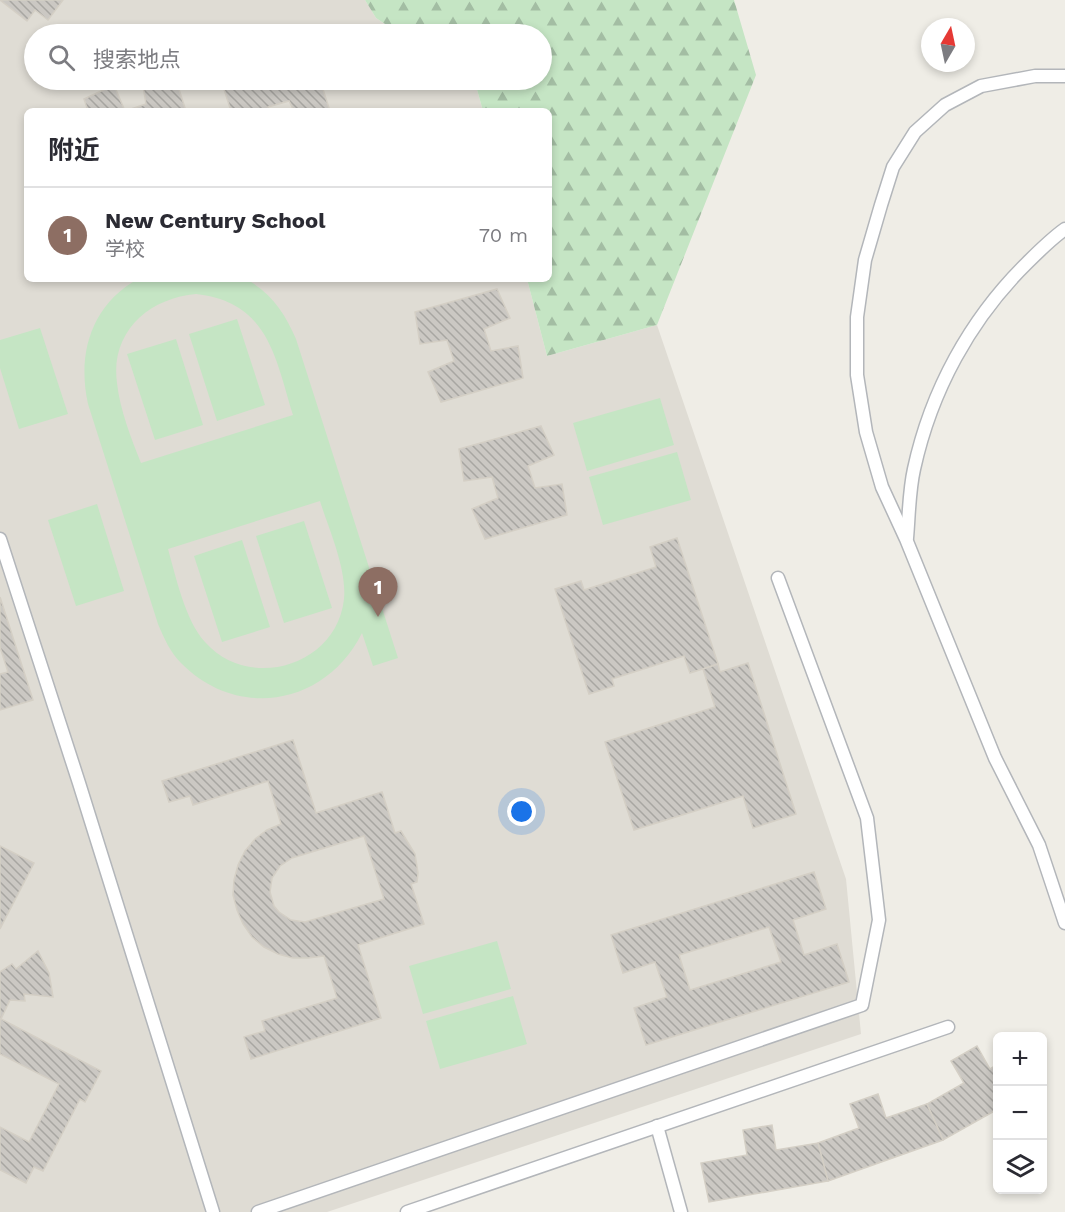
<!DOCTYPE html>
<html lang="zh">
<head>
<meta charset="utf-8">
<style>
  body { margin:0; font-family:"Work Sans","Noto Sans SC",sans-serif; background:#f2f2f3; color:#2b2b33 }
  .controls { position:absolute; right:18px; bottom:18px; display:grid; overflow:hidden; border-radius:9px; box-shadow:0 3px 9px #0003 }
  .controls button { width:54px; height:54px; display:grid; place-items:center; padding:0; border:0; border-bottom:2px solid #e1e1e2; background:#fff; color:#2b2b33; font:30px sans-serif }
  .compass { position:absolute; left:921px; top:18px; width:54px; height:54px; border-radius:50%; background:#fff; box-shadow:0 3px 9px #0003; rotate:9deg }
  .you { position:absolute; left:522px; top:812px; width:21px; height:21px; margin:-15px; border:4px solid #fff; border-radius:50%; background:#1a73e8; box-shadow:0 0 0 9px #1a73e833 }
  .badge { display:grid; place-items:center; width:39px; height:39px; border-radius:50%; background:#e1423a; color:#fff; font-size:20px; font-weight:700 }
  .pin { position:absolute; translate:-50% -50px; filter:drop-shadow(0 2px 3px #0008) }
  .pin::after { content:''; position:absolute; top:32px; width:21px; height:18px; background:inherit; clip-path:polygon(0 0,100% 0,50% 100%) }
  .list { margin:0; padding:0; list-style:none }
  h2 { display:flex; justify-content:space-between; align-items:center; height:78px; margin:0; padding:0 24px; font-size:26px }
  h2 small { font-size:20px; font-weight:400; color:#7c7c81 }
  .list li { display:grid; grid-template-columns:39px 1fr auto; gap:18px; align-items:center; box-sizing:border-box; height:96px; padding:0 24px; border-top:2px solid #e1e1e2 }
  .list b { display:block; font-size:22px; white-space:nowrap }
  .list p { margin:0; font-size:20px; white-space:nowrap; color:#7c7c81 }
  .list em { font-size:20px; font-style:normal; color:#7c7c81 }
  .icon { flex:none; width:33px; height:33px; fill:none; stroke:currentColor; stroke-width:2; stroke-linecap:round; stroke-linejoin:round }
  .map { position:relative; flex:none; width:1065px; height:1212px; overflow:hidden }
  .search { position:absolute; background:#fff; box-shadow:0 3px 9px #0003; left:24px; top:24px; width:528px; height:66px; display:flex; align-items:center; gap:15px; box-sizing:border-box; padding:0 21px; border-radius:33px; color:#7c7c81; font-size:22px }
  .panel { position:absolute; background:#fff; box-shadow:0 3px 9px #0003; left:24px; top:108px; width:528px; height:174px; border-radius:9px }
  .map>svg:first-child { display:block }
  .education { fill:#dfdcd4 }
  .green { fill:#c5e5c4; fill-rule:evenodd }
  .forest { fill:url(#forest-firs) }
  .building { fill:url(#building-back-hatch); stroke:#d4cfc5; stroke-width:1.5; fill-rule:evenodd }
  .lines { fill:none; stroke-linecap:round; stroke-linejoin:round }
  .service-casing { stroke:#b3b6ba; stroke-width:15 }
  .service { stroke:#fff; stroke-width:12 }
</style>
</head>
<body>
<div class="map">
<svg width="1065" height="1212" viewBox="0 0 1065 1212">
  <defs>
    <pattern id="forest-firs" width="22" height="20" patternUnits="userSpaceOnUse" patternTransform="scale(1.5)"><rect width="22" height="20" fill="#c5e5c4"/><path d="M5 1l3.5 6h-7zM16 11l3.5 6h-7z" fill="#a3bda3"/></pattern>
    <pattern id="building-back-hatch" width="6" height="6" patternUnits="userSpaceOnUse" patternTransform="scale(1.5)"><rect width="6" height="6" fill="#cbc8c3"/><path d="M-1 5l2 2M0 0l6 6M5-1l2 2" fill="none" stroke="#a8a6a2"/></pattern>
  </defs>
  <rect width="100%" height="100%" fill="#efede6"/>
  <!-- education -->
  <polygon class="education" points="0,0 365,0 376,18 400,34 34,34 34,80 467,80 476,86 483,111 27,111 27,279 527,279 547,356 657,325 846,879 861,1034 327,1212 0,1212"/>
  <!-- green -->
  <g class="green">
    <path d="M138,279H246C271,293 285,313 296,339L398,658L373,666L362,633C326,705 238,721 181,663C170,652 164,638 158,624L88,404C77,354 91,305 138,279ZM196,294C268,302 275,356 293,415L141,463C131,438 120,410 117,383C110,332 149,298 196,294ZM320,501C329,530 347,569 344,599C337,666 249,692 205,642C185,620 176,577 168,549Z"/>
    <polygon points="237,319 265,405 217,421 189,334"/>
    <polygon points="40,328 68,414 19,429 0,368 0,340"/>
    <polygon points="176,339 203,425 155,440 127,354"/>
    <polygon points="660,398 674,445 587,471 573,423"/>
    <polygon points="677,452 691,500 603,525 589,477"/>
    <polygon points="97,504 124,591 76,606 48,520"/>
    <polygon points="304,521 332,608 284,623 256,536"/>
    <polygon points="242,540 270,627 222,642 194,556"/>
    <polygon points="497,941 511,989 423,1014 409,966"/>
    <polygon points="513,996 527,1044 440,1069 426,1021"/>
  </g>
  <!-- forest -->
  <polygon class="forest" points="365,0 734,0 756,75 657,325 547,356 527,279 549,279 549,111 483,111 476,86 467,80 542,80 542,34 400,34 376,18"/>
  <!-- building -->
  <g class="building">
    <polygon points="0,0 63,0 48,20 35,10 27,21"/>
    <polygon points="142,80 176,80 186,111 88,111 84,99 114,85 125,111 146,104"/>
    <polygon points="221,80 320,80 330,111 294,111 289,101 268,107 269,111 231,111"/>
    <polygon points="497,289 510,318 484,329 491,351 518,346 523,378 441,402 428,372 454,361 447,340 420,344 415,312"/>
    <polygon points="541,426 554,455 528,466 535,488 562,484 567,515 485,539 472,509 498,498 492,477 464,481 459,449"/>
    <polygon points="677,538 718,664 690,673 684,656 612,679 614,686 589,694 555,589 581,581 584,590 656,567 650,547"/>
    <polygon points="0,597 33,700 0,710 0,674 8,672 0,647"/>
    <polygon points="748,663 796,814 753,828 743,796 634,830 605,742 715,707 703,669 718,664 720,672"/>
    <path d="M293,740L316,813L382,792L395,833L401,831L415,854L418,873L417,882L411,884L424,924L358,945L381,1018L251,1059L244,1037L265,1031L262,1021L337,998L324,956L308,958H293L278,954L264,947L252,937L243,924L237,910L233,895L234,880L238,865L245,851L255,839L267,830L281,824L268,781L193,805L190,796L169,802L162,781ZM364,836L384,899L305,922L291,920L279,912L274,906L270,892L272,878L280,866L292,858Z"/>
    <polygon points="0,846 34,863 0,929"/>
    <path d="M814,872L826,909L793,920L804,955L837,944L849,982L646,1045L634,1008L667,997L655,962L623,973L611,935ZM769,927L781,962L690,990L679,955Z"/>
    <polygon points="38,951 49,973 53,997 24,994 25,1001 10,1000 1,1019 101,1071 85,1102 80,1099 43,1171 34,1167 26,1183 0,1170 0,1127 29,1142 59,1084 0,1054 0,972 12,964 16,969"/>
    <polygon points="977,1046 990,1069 998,1064 998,1109 943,1140 927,1104 964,1083 951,1061"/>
    <polygon points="878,1094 886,1118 927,1104 943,1140 828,1181 818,1143 859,1128 850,1104"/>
    <polygon points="772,1125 776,1150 818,1143 828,1181 709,1202 701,1163 747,1155 743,1130"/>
  </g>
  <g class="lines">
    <!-- service casing -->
    <g class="service-casing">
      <g id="service">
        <polyline points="1065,76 1035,76 981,86 945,105 915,132 893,167 881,205 865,260 857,317 857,375 866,432 882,487 906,539 995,758 1039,845 1065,923"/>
        <path d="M907,538C909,515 909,491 914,469C931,391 970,319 1027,263C1039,251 1051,239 1065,229"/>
        <polyline points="0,539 79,783 213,1212"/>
        <polyline points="657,1126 681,1212"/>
        <polyline points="258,1212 862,1005 879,920 867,818 778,578"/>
        <polyline points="407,1212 948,1027"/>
      </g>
    </g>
    <!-- service -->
    <use href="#service" class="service"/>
  </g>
</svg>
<div class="controls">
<button>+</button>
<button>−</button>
<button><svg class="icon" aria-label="layers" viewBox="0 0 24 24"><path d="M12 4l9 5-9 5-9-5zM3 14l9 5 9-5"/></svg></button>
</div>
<svg class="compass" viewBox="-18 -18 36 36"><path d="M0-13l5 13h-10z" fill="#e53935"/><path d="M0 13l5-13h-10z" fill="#7c7c81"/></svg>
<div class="you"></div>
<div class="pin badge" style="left:378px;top:617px;background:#8d6e63">1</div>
<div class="search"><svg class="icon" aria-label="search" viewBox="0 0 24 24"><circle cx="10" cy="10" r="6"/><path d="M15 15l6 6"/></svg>搜索地点</div>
<section class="panel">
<h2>附近<small></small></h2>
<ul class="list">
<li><span class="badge" style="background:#8d6e63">1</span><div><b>New Century School</b><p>学校</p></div><em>70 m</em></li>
</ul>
</section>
</div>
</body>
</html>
